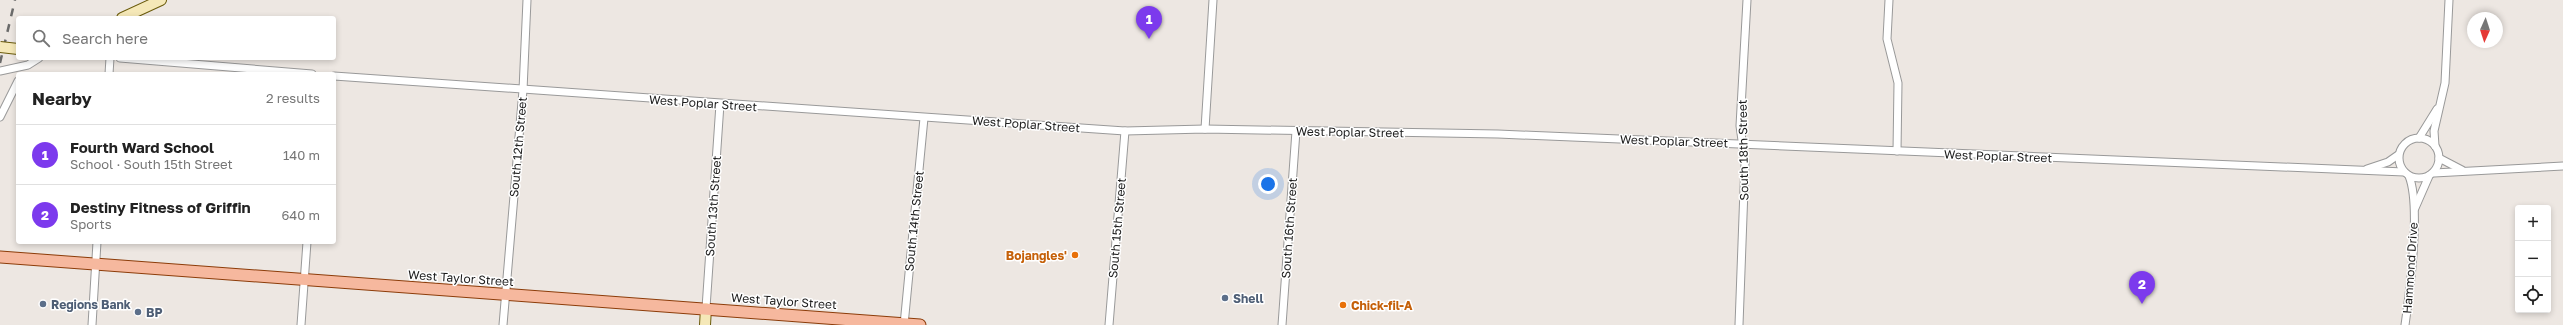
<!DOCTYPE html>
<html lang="en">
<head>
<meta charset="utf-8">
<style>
  body { margin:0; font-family:"Golos Text",sans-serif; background:#f6f6f6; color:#222 }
  .controls { position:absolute; right:12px; bottom:12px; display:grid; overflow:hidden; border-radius:4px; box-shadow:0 2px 6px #0003 }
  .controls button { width:36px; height:36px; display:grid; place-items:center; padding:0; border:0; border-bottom:1px solid #e0e0e0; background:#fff; color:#222; font:20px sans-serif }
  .compass { position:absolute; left:2467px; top:12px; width:36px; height:36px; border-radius:50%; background:#fff; box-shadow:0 2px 6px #0003; rotate:183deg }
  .you { position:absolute; left:1268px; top:184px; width:14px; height:14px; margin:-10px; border:3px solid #fff; border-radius:50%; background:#1a73e8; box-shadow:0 0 0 6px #1a73e833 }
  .badge { display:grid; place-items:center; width:26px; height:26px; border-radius:50%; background:#7c3aed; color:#fff; font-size:13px; font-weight:700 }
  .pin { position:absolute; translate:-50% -33px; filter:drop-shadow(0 1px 2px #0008) }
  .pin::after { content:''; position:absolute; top:21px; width:14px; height:12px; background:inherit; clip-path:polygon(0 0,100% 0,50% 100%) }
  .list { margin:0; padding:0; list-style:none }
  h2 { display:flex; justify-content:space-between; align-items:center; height:52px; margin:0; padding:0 16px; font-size:17px }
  h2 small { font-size:13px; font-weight:400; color:#767676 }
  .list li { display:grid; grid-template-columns:26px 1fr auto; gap:12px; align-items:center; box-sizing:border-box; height:60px; padding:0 16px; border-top:1px solid #e0e0e0 }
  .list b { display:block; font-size:15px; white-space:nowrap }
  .list p { margin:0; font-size:13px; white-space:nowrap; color:#767676 }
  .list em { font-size:13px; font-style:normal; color:#767676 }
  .icon { flex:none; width:22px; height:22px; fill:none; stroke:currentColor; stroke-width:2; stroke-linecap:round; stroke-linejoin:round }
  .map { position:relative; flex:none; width:2563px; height:325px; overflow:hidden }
  .search { position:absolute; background:#fff; box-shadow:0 2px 6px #0003; left:16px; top:16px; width:320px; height:44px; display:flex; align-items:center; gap:10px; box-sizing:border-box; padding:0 14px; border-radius:4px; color:#767676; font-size:15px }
  .panel { position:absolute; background:#fff; box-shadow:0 2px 6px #0003; left:16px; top:72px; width:320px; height:172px; border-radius:4px }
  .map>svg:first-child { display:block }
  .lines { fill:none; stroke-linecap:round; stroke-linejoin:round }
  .street-casing { stroke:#999; stroke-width:9 }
  .secondary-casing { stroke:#6b5b0b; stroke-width:12 }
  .primary-casing { stroke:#8c3c09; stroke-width:13 }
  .street { stroke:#fff; stroke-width:7 }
  .secondary { stroke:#f5e8b8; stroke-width:10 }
  .primary { stroke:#f6b89e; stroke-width:11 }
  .rail { stroke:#6a6a6a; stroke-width:2.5; stroke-dasharray:8 8; stroke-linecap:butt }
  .secondary-bridge-casing { stroke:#6b5b0b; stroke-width:12; stroke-linecap:butt }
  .secondary-bridge { stroke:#f5e8b8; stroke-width:10 }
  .food-dot { fill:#e8710a; stroke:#fff; stroke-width:1.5 }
  .service-dot { fill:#5c6f8a; stroke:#fff; stroke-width:1.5 }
  .labels { text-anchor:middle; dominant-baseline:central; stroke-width:3; stroke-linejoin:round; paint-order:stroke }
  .street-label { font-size:12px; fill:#1c1c1c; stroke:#fff }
  .food-label { font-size:12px; font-weight:bold; fill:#c56008; stroke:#fff; text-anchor:end }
  .service-label { font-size:12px; font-weight:bold; fill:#4e5e75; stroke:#fff; text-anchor:start }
</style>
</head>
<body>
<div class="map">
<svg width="2563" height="325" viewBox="0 0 2563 325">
  <rect width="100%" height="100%" fill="#ede7e2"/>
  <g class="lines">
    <!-- street casing -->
    <g class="street-casing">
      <g id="street">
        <polyline points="1889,0 1887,39 1898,83 1897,151"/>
        <polyline points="120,58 312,74"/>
        <polyline points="0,71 28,65 39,58"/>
        <polyline points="109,74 110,58"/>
        <polyline points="334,76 1125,131 1205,129 1498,134 2404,172"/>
        <polyline points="0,117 18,81"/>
        <polyline points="1205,129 1213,0"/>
        <circle cx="2419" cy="158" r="20"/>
        <polyline points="2419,138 2437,109"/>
        <polyline points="2435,146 2434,131 2445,83 2449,0"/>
        <polyline points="2439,158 2462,170"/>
        <polyline points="2367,169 2388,162 2398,155"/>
        <polyline points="2434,173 2563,166"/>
        <polyline points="2415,208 2429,176"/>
        <polyline points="706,308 720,104"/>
        <polyline points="92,325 97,242"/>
        <polyline points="301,325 307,242"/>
        <polyline points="503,325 523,90 527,0"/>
        <polyline points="904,325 924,118"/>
        <polyline points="1109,325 1125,131"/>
        <polyline points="1282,325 1296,131"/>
        <polyline points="1739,325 1745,162 1740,126 1747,0"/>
        <path d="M2405,325C2410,291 2421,206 2409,176"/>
      </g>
    </g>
    <!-- secondary casing -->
    <g class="secondary-casing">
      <g id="secondary">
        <polyline points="122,18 161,0"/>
        <polyline points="705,325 706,308"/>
      </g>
    </g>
    <!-- primary casing -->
    <g class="primary-casing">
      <polyline id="primary" points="0,257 920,325"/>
    </g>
    <!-- street -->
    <use href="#street" class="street"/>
    <!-- secondary -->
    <use href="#secondary" class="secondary"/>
    <!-- primary -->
    <use href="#primary" class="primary"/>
    <!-- rail -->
    <polyline class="rail" points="0,63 15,0"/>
    <!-- secondary-bridge casing -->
    <g class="secondary-bridge-casing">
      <polyline id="secondary-bridge" points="0,47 18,49"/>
    </g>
    <!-- secondary-bridge -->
    <use href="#secondary-bridge" class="secondary-bridge"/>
  </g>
  <!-- markers -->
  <g class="food-dot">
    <circle cx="1075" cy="255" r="4"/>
    <circle cx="1343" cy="305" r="4"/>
  </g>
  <g class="service-dot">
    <circle cx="1225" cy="298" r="4"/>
    <circle cx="43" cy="304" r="4"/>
    <circle cx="138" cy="312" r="4"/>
  </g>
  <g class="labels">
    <!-- street labels -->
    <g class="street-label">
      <text transform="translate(703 103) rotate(4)">West Poplar Street</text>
      <text transform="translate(1026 124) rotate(4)">West Poplar Street</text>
      <text transform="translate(1350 132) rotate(1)">West Poplar Street</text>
      <text transform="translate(1674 141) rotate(2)">West Poplar Street</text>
      <text transform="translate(518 147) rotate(-85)">South 12th Street</text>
      <text transform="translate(1743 150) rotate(-91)">South 18th Street</text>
      <text transform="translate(1998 156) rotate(2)">West Poplar Street</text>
      <text transform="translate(713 206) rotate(-86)">South 13th Street</text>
      <text transform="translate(914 221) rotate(-84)">South 14th Street</text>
      <text transform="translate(1117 228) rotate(-85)">South 15th Street</text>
      <text transform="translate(1289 228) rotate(-86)">South 16th Street</text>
      <text transform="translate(2410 268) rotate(-86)">Hammond Drive</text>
      <text transform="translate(461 278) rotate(4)">West Taylor Street</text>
      <text transform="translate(784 301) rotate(4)">West Taylor Street</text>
    </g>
    <!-- food labels -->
    <g class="food-label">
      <text x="1067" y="255">Bojangles'</text>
      <text x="1351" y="305" text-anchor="start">Chick-fil-A</text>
    </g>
    <!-- service labels -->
    <g class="service-label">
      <text x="1233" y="298">Shell</text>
      <text x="51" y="304">Regions Bank</text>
      <text x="146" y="312">BP</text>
    </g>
  </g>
</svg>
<div class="controls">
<button>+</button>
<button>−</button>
<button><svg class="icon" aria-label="locate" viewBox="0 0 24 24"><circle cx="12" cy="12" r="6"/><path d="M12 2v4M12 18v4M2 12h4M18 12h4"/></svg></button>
</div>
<svg class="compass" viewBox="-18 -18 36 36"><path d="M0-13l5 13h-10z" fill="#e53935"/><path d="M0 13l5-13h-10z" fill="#767676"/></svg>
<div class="you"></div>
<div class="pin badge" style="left:1149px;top:39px">1</div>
<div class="pin badge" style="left:2142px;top:304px">2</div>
<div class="search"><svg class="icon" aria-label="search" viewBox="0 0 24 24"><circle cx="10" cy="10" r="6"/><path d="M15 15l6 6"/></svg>Search here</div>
<section class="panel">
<h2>Nearby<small>2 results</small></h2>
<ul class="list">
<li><span class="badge">1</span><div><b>Fourth Ward School</b><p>School · South 15th Street</p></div><em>140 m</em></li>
<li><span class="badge">2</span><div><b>Destiny Fitness of Griffin</b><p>Sports</p></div><em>640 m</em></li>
</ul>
</section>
</div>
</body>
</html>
